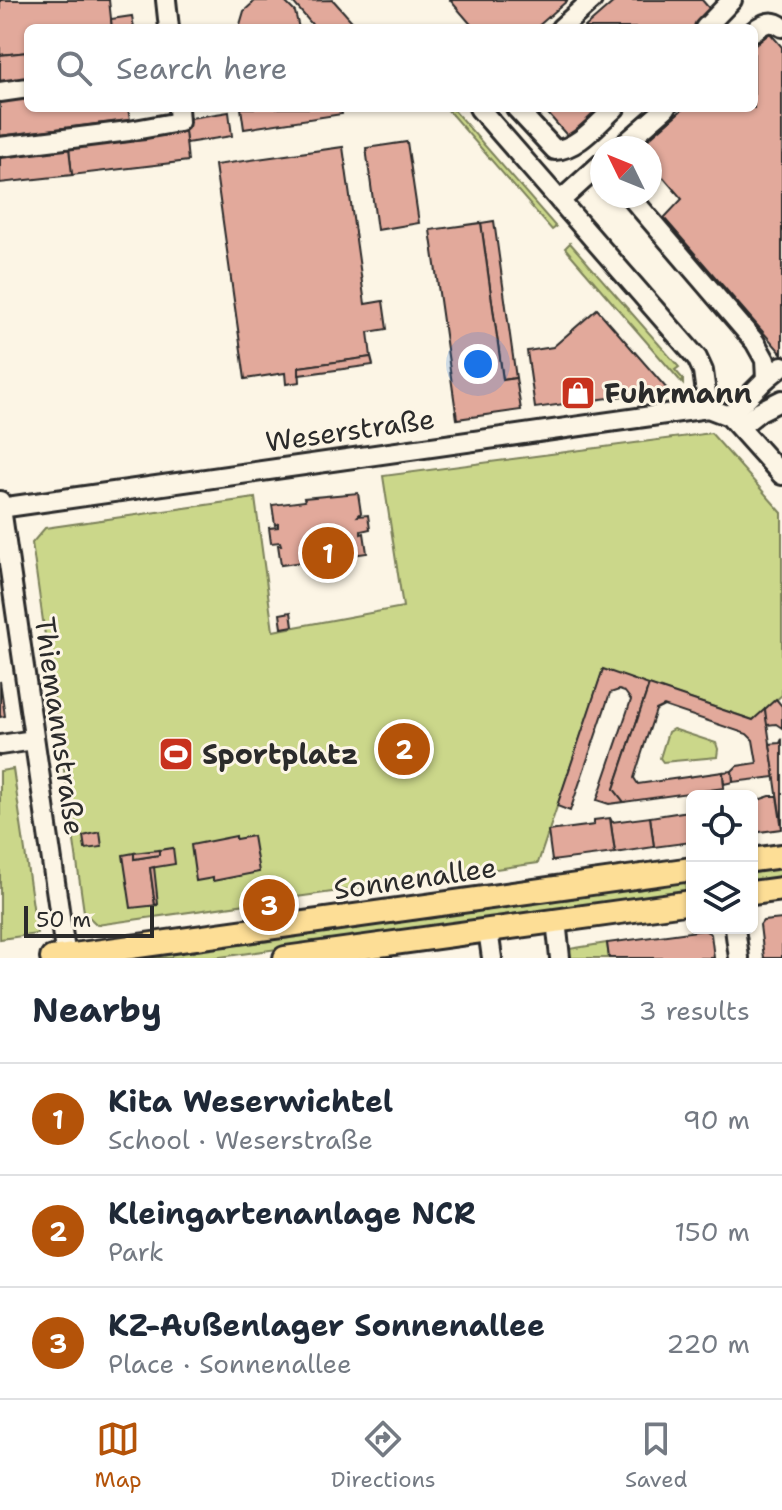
<!DOCTYPE html>
<html lang="en">
<head>
<meta charset="utf-8">
<style>
  body { margin:0; font-family:"Shantell Sans",sans-serif; background:#f6f6f7; color:#1f2937 }
  .controls { position:absolute; right:24px; bottom:24px; display:grid; overflow:hidden; border-radius:12px; box-shadow:0 2px 6px #0004 }
  .controls button { width:72px; height:72px; display:grid; place-items:center; padding:0; border:0; border-bottom:2px solid #e0e1e3; background:#fff; color:#1f2937; font:40px sans-serif }
  .compass { position:absolute; left:590px; top:136px; width:72px; height:72px; border-radius:50%; background:#fff; box-shadow:0 2px 6px #0004; rotate:313deg }
  .scale { position:absolute; left:24px; bottom:20px; width:130px; box-sizing:border-box; padding-left:8px; border:4px solid #2b2b2b; border-top:0; font-size:22px; line-height:28px; white-space:nowrap; color:#2b2b2b; -webkit-text-stroke:6px #fcf5e5; paint-order:stroke }
  .you { position:absolute; left:478px; top:364px; width:28px; height:28px; margin:-20px; border:6px solid #fff; border-radius:50%; background:#1a73e8; box-shadow:0 0 0 12px #1a73e833 }
  .badge { display:grid; place-items:center; width:52px; height:52px; border-radius:50%; background:#b45309; color:#fff; font-size:26px; font-weight:700 }
  .pin { position:absolute; translate:-50% -50%; border:4px solid #fff; box-shadow:0 2px 8px #0006 }
  .list { margin:0; padding:0; list-style:none }
  h2 { display:flex; justify-content:space-between; align-items:center; height:104px; margin:0; padding:0 32px; font-size:34px }
  h2 small { font-size:26px; font-weight:400; color:#747a83 }
  .list li { display:grid; grid-template-columns:52px 1fr auto; gap:24px; align-items:center; box-sizing:border-box; height:112px; padding:0 32px; border-top:2px solid #e0e1e3 }
  .list b { display:block; font-size:30px; white-space:nowrap }
  .list p { margin:0; font-size:26px; white-space:nowrap; color:#747a83 }
  .list em { font-size:26px; font-style:normal; color:#747a83 }
  .icon { flex:none; width:44px; height:44px; fill:none; stroke:currentColor; stroke-width:2; stroke-linecap:round; stroke-linejoin:round }
  .map { position:relative; flex:none; width:782px; height:958px; overflow:hidden }
  .search { position:absolute; background:#fff; box-shadow:0 2px 6px #0004; left:24px; right:24px; top:24px; height:88px; display:flex; align-items:center; gap:20px; box-sizing:border-box; padding:0 28px; border-radius:12px; color:#747a83; font-size:30px }
  .sheet { height:440px; background:#fff }
  nav { display:flex; justify-content:space-around; align-items:center; box-sizing:border-box; height:112px; border-top:2px solid #e0e1e3; background:#fff; font-size:22px; color:#747a83 }
  nav a { display:grid; justify-items:center; gap:4px }
  nav .on { color:#b45309 }
  .map>svg:first-child { display:block }
  .green { fill:#cbd78a; stroke:#7b815a; stroke-width:2 }
  .building { fill:#e2a99b; stroke:#2b2b2b; stroke-width:2 }
  .lines { fill:none; stroke-linecap:round; stroke-linejoin:round }
  .minor-casing { stroke:#2b2b2b; stroke-width:24 }
  .major-casing { stroke:#2b2b2b; stroke-width:28 }
  .minor { stroke:#fcf5e5; stroke-width:18 }
  .major { stroke:#fdde96; stroke-width:22 }
  .labels { text-anchor:middle; dominant-baseline:central; stroke-width:6; stroke-linejoin:round; paint-order:stroke }
  .poi-label { font-size:28px; font-weight:bold; fill:#2b2b2b; stroke:#fcf5e5; text-anchor:start }
  .street-label { font-size:28px; fill:#2b2b2b; stroke:#fcf5e5 }
</style>
</head>
<body>
<div class="map">
<svg width="782" height="958" viewBox="0 0 782 958">
  <rect width="100%" height="100%" fill="#fcf5e5"/>
  <filter id="ink" filterUnits="userSpaceOnUse"><feTurbulence type="fractalNoise" baseFrequency=".0125" numOctaves="2"/><feDisplacementMap in="SourceGraphic" scale="16" xChannelSelector="R" yChannelSelector="G"/><feConvolveMatrix kernelMatrix="1 2 1 2 8 2 1 2 1" color-interpolation-filters="sRGB"/></filter>
  <g filter="url(#ink)">
    <!-- green -->
    <g class="green">
      <polygon points="446,108 452,108 556,227 552,230"/>
      <polygon points="570,243 679,367 675,370 683,379 683,384 565,248"/>
      <polygon points="711,433 782,513 782,695 753,720 603,670 538,863 97,925 84,912 32,543 45,528 255,498 273,631 403,607 383,476"/>
      <polygon points="673,729 716,743 718,749 717,757 663,762 660,758 668,732"/>
      <polygon points="13,769 37,934 0,939 0,771"/>
      <polygon points="782,865 782,879 753,883 752,873 760,872 760,869"/>
      <polygon points="685,880 686,892 213,958 142,958 142,955 166,952 167,955 174,954 174,950 192,948 193,952 200,950 200,947 225,943 226,947 233,946 233,942 263,938 264,942 271,941 271,937 281,935 281,939 289,938 289,934 300,933 301,936 308,936 308,932 353,925 354,929 361,928 362,924 392,920 393,924 400,923 400,919 411,918 412,921 419,920 419,916 427,915 428,919 435,918 435,914 466,910 466,913 474,913 474,909 545,899 546,902 554,901 554,898 565,896 566,900 573,899 573,895 637,886 638,890 649,888 649,884"/>
      <polygon points="607,943 609,958 571,958 569,949"/>
    </g>
    <!-- building -->
    <g class="building">
      <polygon points="0,0 109,0 112,28 28,28 28,52 0,55"/>
      <polygon points="333,0 358,28 315,28 292,1"/>
      <polygon points="450,0 568,0 536,28 474,28"/>
      <polygon points="616,0 702,0 715,15 700,28 584,28"/>
      <polygon points="255,1 284,1 295,12 299,28 239,28 244,11"/>
      <polygon points="132,16 134,28 112,28 111,19"/>
      <polygon points="770,33 782,47 782,354 664,218 682,199 650,162 650,148 638,148 684,108 754,108 754,46"/>
      <polygon points="28,52 28,79 0,83 0,55"/>
      <polygon points="28,96 28,108 128,108 130,120 0,136 0,99"/>
      <polygon points="241,108 341,108 342,114 244,129"/>
      <polygon points="543,108 608,108 571,140"/>
      <polygon points="229,112 232,136 186,143 184,119"/>
      <polygon points="185,131 188,161 72,175 69,148 145,140 144,135"/>
      <polygon points="407,142 419,223 377,230 366,148"/>
      <polygon points="343,147 365,304 383,301 387,329 368,332 371,357 299,367 300,382 286,384 285,373 245,379 215,165"/>
      <polygon points="69,148 72,175 0,183 0,156"/>
      <polygon points="494,221 516,378 503,380 481,223"/>
      <polygon points="481,223 503,380 516,378 521,410 457,419 430,230"/>
      <polygon points="597,309 668,390 535,408 527,351 553,347"/>
      <polygon points="371,357 373,365 299,375 299,367"/>
      <polygon points="358,493 361,513 358,516 368,515 370,529 361,531 361,534 364,533 367,553 281,565 278,545 281,545 280,542 271,543 269,528 278,527 278,524 275,525 272,505 305,501 304,498"/>
      <polygon points="291,612 293,626 282,628 280,614"/>
      <polygon points="603,669 649,685 614,789 624,802 609,804 597,800 631,700 625,692 619,690 610,693 570,811 557,806"/>
      <polygon points="0,681 5,716 0,717"/>
      <polygon points="649,685 753,720 765,709 775,777 733,782 732,771 737,766 757,763 753,740 747,734 664,706 656,710 646,740 634,778 638,784 723,772 724,788 624,802 614,789"/>
      <polygon points="776,699 782,706 782,728 776,724 767,725 765,709"/>
      <polygon points="782,739 782,829 770,744 780,743"/>
      <polygon points="732,771 733,782 724,784 723,772"/>
      <polygon points="770,796 777,796 782,829 752,833 752,802"/>
      <polygon points="689,811 692,842 654,847 650,817"/>
      <polygon points="650,817 654,847 615,853 610,818 612,822"/>
      <polygon points="610,818 615,853 552,861 548,831 594,825 594,820"/>
      <polygon points="100,832 102,847 85,849 83,836"/>
      <polygon points="236,836 236,839 253,836 259,872 213,881 213,878 196,881 191,845"/>
      <polygon points="173,848 175,864 150,868 155,905 158,905 131,908 123,855 134,853 134,859 159,855 159,850"/>
      <polygon points="159,850 159,855 134,859 134,853"/>
      <polygon points="154,867 158,904 155,905 150,868"/>
      <polygon points="782,919 782,958 764,958 760,925 763,921"/>
      <polygon points="704,930 711,934 714,958 609,958 607,943"/>
    </g>
    <g class="lines">
      <!-- minor casing -->
      <g class="minor-casing">
        <g id="minor">
          <polyline points="166,0 169,28"/>
          <polyline points="561,28 592,0"/>
          <polyline points="705,28 732,0"/>
          <path d="M754,31C763,23 772,19 782,27"/>
          <polyline points="0,92 28,88"/>
          <polyline points="479,108 697,358 703,371 708,408"/>
          <path d="M516,108L555,150C578,149 598,123 615,108"/>
          <polyline points="0,147 129,131 179,122 178,108"/>
          <polyline points="620,148 666,108"/>
          <polyline points="630,196 755,342 765,360 766,379 782,366"/>
          <polyline points="560,201 602,163"/>
          <polyline points="729,416 766,379"/>
          <polyline points="740,427 760,411 782,400"/>
          <polyline points="0,501 66,958"/>
          <polyline points="0,508 708,408 729,416 782,475"/>
          <polyline points="0,745 34,740"/>
          <polyline points="556,920 560,958"/>
          <polyline points="735,928 739,958"/>
          <polyline points="488,930 492,958"/>
        </g>
      </g>
      <!-- major casing -->
      <g class="major-casing">
        <g id="major">
          <polyline points="752,860 782,856"/>
          <polyline points="752,893 782,889"/>
          <polyline points="52,958 692,869"/>
          <polyline points="285,958 692,902"/>
        </g>
      </g>
      <!-- minor -->
      <use href="#minor" class="minor"/>
      <!-- major -->
      <use href="#major" class="major"/>
    </g>
  </g>
  <!-- icons -->
  <defs>
    <g id="shop-square" transform="scale(1.8)"><rect x="-9" y="-9" width="18" height="18" rx="4" fill="#c8321e" stroke="#fcf5e5"/><path d="M-5-2.5h2.3a2.7 3.5 0 0 1 5.4 0H5L5.5 6h-11ZM-1.5-2.5h3a1.5 2.3 0 0 0-3 0Z" fill="#fff"/></g>
    <g id="stadium-square" transform="scale(1.8)"><rect x="-9" y="-9" width="18" height="18" rx="4" fill="#c8321e" stroke="#fcf5e5"/><path d="M0-5a6.5 5 0 1 0 0 10a6.5 5 0 1 0 0-10ZM-3.5-1.8h7v3.6h-7Z" fill="#fff"/></g>
  </defs>
  <g fill-rule="evenodd">
    <use href="#shop-square" x="578" y="393"/>
    <use href="#stadium-square" x="176" y="754"/>
  </g>
  <g class="labels">
    <!-- poi labels -->
    <g class="poi-label">
      <text x="604" y="393">Fuhrmann</text>
      <text x="202" y="754">Sportplatz</text>
    </g>
    <!-- street labels -->
    <g class="street-label">
      <text transform="translate(350 430) rotate(-8)">Weserstraße</text>
      <text transform="translate(60 726) rotate(82)">Thiemannstraße</text>
      <text transform="translate(415 878) rotate(-8)">Sonnenallee</text>
    </g>
  </g>
</svg>
<div class="controls">
<button><svg class="icon" aria-label="locate" viewBox="0 0 24 24"><circle cx="12" cy="12" r="6"/><path d="M12 2v4M12 18v4M2 12h4M18 12h4"/></svg></button>
<button><svg class="icon" aria-label="layers" viewBox="0 0 24 24"><path d="M12 4l9 5-9 5-9-5zM3 14l9 5 9-5"/></svg></button>
</div>
<svg class="compass" viewBox="-18 -18 36 36"><path d="M0-13l5 13h-10z" fill="#e53935"/><path d="M0 13l5-13h-10z" fill="#747a83"/></svg>
<div class="scale">50 m</div>
<div class="you"></div>
<div class="pin badge" style="left:328px;top:553px">1</div>
<div class="pin badge" style="left:404px;top:749px">2</div>
<div class="pin badge" style="left:269px;top:905px">3</div>
<div class="search"><svg class="icon" aria-label="search" viewBox="0 0 24 24"><circle cx="10" cy="10" r="6"/><path d="M15 15l6 6"/></svg>Search here</div>
</div>
<section class="sheet">
<h2>Nearby<small>3 results</small></h2>
<ul class="list">
<li><span class="badge">1</span><div><b>Kita Weserwichtel</b><p>School · Weserstraße</p></div><em>90 m</em></li>
<li><span class="badge">2</span><div><b>Kleingartenanlage NCR</b><p>Park</p></div><em>150 m</em></li>
<li><span class="badge">3</span><div><b>KZ-Außenlager Sonnenallee</b><p>Place · Sonnenallee</p></div><em>220 m</em></li>
</ul>
</section>
<nav>
<a class="on"><svg class="icon" aria-label="map" viewBox="0 0 24 24"><path d="M3 6l6-2 6 2 6-2v14l-6 2-6-2-6 2zM9 4v14M15 6v14"/></svg>Map</a>
<a><svg class="icon" aria-label="directions" viewBox="0 0 24 24"><path d="M12 3l9 9-9 9-9-9zM9 14v-3h6M13 9l2 2-2 2"/></svg>Directions</a>
<a><svg class="icon" aria-label="saved" viewBox="0 0 24 24"><path d="M7 4h10v16l-5-4-5 4z"/></svg>Saved</a>
</nav>
</body>
</html>
